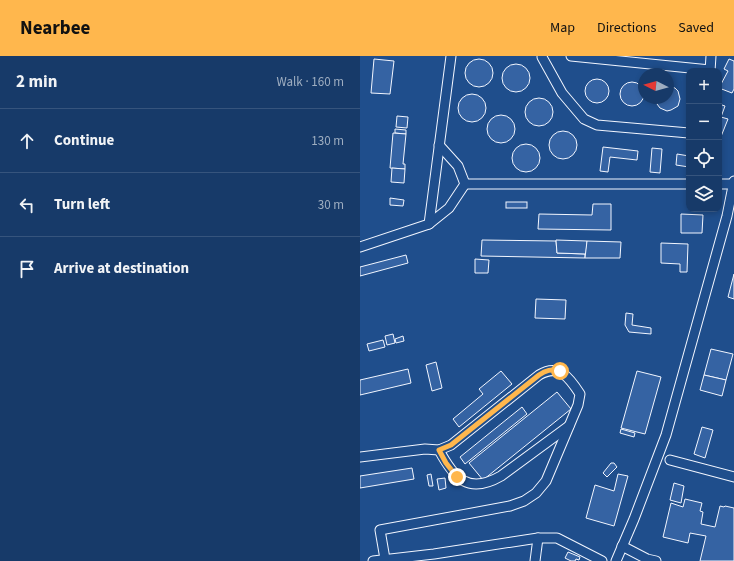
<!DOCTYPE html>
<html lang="en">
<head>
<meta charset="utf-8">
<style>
  body { margin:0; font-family:"Source Sans 3",sans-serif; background:#244571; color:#f1f3f6 }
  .controls { position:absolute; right:12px; top:12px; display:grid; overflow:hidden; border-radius:8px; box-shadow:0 2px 6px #0003 }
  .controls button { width:36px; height:36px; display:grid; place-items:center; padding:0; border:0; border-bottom:1px solid #36547d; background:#173a69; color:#f1f3f6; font:20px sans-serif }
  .compass { position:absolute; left:278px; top:12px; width:36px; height:36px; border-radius:50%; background:#173a69; box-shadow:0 2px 6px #0003; rotate:276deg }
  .stop { position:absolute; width:12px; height:12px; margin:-9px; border:3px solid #ffb74d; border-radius:50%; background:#fff }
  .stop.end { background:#ffb74d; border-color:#fff; box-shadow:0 1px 4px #0008 }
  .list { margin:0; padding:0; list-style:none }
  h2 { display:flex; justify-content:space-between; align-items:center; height:52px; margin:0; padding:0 16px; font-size:17px }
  h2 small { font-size:13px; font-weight:400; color:#9eadc0 }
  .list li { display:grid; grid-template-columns:26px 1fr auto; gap:12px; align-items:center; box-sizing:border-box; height:64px; padding:0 16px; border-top:1px solid #36547d }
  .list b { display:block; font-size:15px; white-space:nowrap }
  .list em { font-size:13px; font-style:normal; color:#9eadc0 }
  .icon { flex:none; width:22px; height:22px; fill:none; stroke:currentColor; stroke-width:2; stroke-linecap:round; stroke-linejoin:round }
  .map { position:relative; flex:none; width:374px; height:505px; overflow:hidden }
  header { display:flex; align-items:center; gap:24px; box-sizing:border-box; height:56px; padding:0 20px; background:#ffb74d; color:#111 }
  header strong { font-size:19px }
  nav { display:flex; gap:22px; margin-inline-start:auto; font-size:14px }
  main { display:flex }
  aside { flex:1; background:#173a69 }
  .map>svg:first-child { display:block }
  .building { fill:#3563a3; stroke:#f2f6ff }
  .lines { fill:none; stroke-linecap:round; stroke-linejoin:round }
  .minor-casing { stroke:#f2f6ff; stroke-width:11 }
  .minor { stroke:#1f4e8c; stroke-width:9 }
  .route { stroke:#ffb74d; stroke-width:5 }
</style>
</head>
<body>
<header>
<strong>Nearbee</strong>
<nav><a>Map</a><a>Directions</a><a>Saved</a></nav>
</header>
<main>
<aside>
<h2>2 min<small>Walk · 160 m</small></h2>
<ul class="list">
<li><svg class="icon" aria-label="ahead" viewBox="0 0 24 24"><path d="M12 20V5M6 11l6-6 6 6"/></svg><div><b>Continue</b></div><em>130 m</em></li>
<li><svg class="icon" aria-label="left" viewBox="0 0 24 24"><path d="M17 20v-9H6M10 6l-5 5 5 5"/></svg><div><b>Turn left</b></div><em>30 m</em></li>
<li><svg class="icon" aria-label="arrive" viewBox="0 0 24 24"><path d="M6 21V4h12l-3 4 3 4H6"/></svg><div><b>Arrive at destination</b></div></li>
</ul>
</aside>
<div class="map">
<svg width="374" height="505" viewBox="0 0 374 505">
  <rect width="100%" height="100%" fill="#1f4e8c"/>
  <!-- building -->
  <g class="building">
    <polygon points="14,3 34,5 30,38 11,37"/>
    <polygon points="369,3 374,5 374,33 372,37 359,32 368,15 364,13"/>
    <circle cx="119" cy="17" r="14"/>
    <circle cx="156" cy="22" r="14"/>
    <circle cx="237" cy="35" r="12"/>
    <circle cx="272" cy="38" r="12"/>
    <polygon points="308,30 315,32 318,35 320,43 318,50 311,54 307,55 300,52 297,48 296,42 308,42"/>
    <circle cx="112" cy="52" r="14"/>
    <circle cx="179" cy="56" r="14"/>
    <polygon points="359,48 365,50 361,61 368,63 360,83"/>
    <circle cx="141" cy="73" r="14"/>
    <polygon points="37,60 48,61 47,72 36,71"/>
    <polygon points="35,73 46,74 46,78 35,77"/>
    <circle cx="203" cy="89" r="14"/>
    <polygon points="33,77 46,78 43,108 45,108 45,113 30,112"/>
    <circle cx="166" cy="102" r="14"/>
    <polygon points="243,91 278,95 277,104 250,101 248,116 240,115"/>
    <polygon points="292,92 302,93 300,117 290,116"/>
    <polygon points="317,98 329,100 329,111 316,109"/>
    <polygon points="32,112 45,113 44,127 31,126"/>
    <polygon points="30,142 44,144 43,150 30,149"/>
    <rect x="146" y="146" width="21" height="6"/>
    <polygon points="233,148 251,148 251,174 178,173 179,158 232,159"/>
    <polygon points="321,158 343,159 342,177 321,177"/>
    <polygon points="122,184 196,185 197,197 225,198 225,202 121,200"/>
    <polygon points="196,184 227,185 226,198 197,197"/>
    <polygon points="227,185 261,186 260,202 225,202"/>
    <polygon points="301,187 328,188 327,216 320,216 320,208 301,207"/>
    <polygon points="46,199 48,207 0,220 0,211"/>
    <polygon points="115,203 129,204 128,217 115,217"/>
    <polygon points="374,218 374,243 368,241"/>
    <polygon points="176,243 206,244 205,263 175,262"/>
    <polygon points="266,257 273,258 272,269 291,272 291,278 269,276 265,269"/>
    <polygon points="33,278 35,287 27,289 25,280"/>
    <polygon points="43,280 44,285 36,287 35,283"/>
    <polygon points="23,284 25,291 9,295 7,288"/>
    <polygon points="351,293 373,298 366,324 344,319"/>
    <polygon points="76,306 82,332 72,335 66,309"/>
    <polygon points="48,313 51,327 0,339 0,324"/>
    <polygon points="141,315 152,328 99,371 93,363 123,338 119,333"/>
    <polygon points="277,315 301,321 285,378 261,372"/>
    <polygon points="344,319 366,324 362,340 340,334"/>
    <polygon points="197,336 211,353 123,424 109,407"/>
    <polygon points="162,351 167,358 105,408 100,401"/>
    <polygon points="342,371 353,374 345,402 334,398"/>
    <polygon points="261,373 275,377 274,381 260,377"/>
    <polygon points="251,407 254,407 257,411 247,421 243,417"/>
    <polygon points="52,412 54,423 0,432 0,420"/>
    <polygon points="71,418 73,430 69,430 67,419"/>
    <polygon points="258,418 268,420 254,470 226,462 235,429 254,435"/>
    <polygon points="85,422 86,432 79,434 77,423"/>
    <polygon points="314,427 324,430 321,447 310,444"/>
    <polygon points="325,443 342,447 340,455 343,456 341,468 355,471 360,450 364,451 365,450 374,452 374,505 340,505 346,480 330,477 328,487 303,481 311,447 323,451"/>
    <polygon points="208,496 220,501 219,504 216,503 215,505 211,505 205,502"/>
  </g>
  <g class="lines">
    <!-- minor casing -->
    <g class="minor-casing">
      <g id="minor">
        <polyline points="211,0 350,14"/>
        <polyline points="182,1 202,37 224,63 237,69 329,77"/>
        <polyline points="350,15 351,0"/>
        <polyline points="105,128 329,128"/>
        <polyline points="359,128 373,128"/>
        <polyline points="69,168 89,152 105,128 98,110 79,89"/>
        <polyline points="0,191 69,168 91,0"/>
        <path d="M79,394C94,422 108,439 141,420L209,370"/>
        <path d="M0,401L65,393L79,394L91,389L179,319C199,307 209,321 220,338L218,349L186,425L176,437L164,445L150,450L20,474L25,503"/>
        <polyline points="310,404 374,421"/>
        <polyline points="262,490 287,503 296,505"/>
        <polyline points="13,505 74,498 178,482 197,482 242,505"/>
        <polyline points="175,505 178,482"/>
        <polyline points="256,505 274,463 306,379 367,160 374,125"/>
      </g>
    </g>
    <!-- minor -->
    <use href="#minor" class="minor"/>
  </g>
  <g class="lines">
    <!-- route -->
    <path class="route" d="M97,421L86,407L79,394L91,389L179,319C186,314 191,313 200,315"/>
  </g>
</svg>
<div class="controls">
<button>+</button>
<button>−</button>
<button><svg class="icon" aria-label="locate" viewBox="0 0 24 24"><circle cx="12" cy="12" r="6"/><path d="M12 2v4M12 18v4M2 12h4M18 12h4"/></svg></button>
<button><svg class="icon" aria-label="layers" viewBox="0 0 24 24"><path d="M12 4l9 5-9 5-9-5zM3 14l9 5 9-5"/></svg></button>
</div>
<svg class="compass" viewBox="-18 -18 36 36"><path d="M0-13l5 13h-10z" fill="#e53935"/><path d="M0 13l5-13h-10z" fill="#9eadc0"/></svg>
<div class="stop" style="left:200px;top:315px"></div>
<div class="stop end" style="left:97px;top:421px"></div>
</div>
</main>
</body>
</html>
